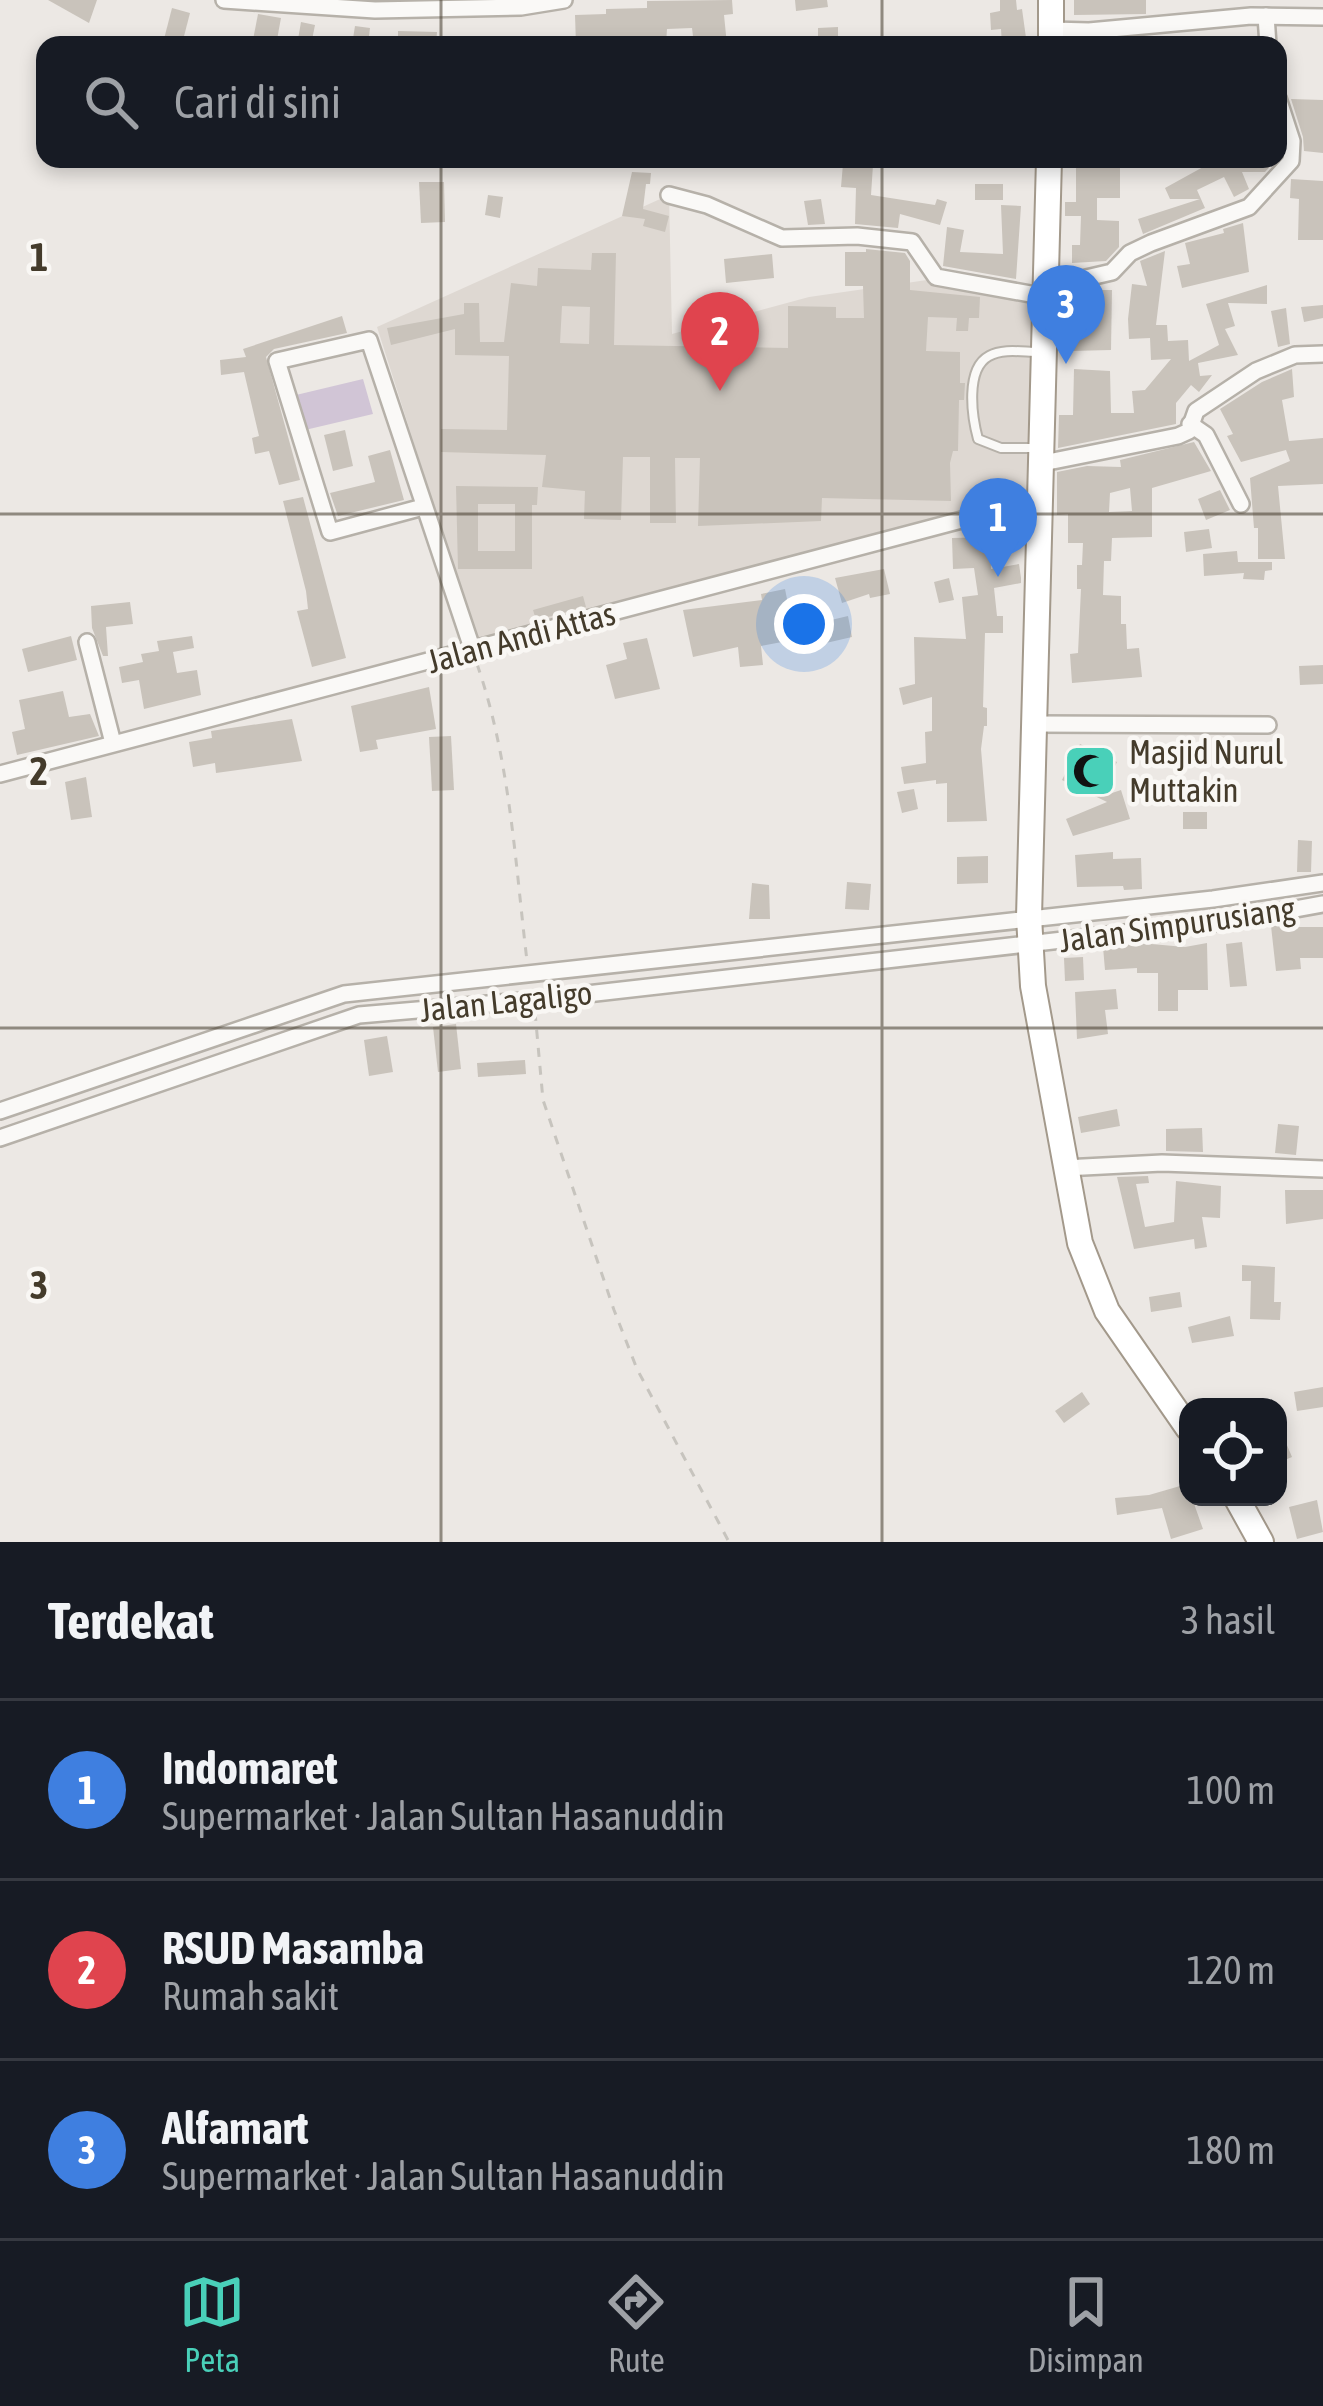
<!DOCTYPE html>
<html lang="id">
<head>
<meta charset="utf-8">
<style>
  body { margin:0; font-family:"Asap Condensed",sans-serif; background:#242831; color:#f1f3f6 }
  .controls { position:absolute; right:36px; bottom:36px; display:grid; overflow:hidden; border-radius:24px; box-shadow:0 6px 18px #0003 }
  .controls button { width:108px; height:108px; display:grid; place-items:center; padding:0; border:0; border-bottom:3px solid #363941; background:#171b24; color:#f1f3f6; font:60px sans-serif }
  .you { position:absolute; left:804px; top:624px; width:42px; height:42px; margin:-30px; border:9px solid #fff; border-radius:50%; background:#1a73e8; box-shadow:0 0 0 18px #1a73e833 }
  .badge { display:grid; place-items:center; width:78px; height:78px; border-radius:50%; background:#49d0b9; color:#fff; font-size:39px; font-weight:700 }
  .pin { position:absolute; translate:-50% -99px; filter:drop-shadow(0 3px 6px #0008) }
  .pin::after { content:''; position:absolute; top:63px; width:42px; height:36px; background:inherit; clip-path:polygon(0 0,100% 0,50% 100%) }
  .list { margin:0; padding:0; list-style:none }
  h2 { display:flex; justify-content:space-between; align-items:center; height:156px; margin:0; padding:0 48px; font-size:51px }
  h2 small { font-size:39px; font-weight:400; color:#9ea1a6 }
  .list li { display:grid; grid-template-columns:78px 1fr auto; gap:36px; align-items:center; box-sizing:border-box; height:180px; padding:0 48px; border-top:3px solid #363941 }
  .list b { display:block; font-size:45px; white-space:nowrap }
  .list p { margin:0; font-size:39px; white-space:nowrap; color:#9ea1a6 }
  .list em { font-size:39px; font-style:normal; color:#9ea1a6 }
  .icon { flex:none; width:66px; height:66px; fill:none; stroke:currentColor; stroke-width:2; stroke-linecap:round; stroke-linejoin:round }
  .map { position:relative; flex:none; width:1323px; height:1542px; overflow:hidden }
  .search { position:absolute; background:#171b24; box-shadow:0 6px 18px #0003; left:36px; right:36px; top:36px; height:132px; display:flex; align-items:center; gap:30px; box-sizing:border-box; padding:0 42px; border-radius:24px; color:#9ea1a6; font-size:45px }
  .sheet { height:696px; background:#171b24 }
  nav { display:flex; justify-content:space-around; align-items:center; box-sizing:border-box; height:168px; border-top:3px solid #363941; background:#171b24; font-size:33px; color:#9ea1a6 }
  nav a { display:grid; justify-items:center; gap:6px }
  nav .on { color:#49d0b9 }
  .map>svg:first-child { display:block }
  .built { fill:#ded8d2 }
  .green { fill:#d1c5d6 }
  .building { fill:#c9c3bb; fill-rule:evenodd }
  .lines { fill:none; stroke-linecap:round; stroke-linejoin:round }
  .service-casing { stroke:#b6b1a9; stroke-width:12 }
  .minor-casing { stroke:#b6b1a9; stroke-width:20 }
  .trunk-casing { stroke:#a3998b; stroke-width:28 }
  .path { stroke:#c7c4be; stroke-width:3; stroke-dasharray:9 9; stroke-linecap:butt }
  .service { stroke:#faf9f7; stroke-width:8 }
  .minor { stroke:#faf9f7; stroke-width:15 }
  .trunk { stroke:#fff; stroke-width:24 }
  .grid { fill:none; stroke:#443b2b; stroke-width:3; stroke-opacity:0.55 }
  .labels { text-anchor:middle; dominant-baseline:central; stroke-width:9; stroke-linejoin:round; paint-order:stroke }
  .street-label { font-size:33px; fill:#443b2b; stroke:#f9f7f4 }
  .poi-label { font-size:33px; fill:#443b2b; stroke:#f9f7f4; text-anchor:start }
  .grid-label { font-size:39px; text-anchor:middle; font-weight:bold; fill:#443b2b; stroke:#f9f7f4; stroke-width:9; stroke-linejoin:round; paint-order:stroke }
</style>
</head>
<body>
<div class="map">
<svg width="1323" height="1542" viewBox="0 0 1323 1542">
  <rect width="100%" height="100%" fill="#ece8e4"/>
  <!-- built -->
  <polygon class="built" points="669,195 672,334 809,297 934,279 1045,299 1040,497 477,641 377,327"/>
  <!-- green -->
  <polygon class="green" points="363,379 373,414 305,430 296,395"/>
  <!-- building -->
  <g class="building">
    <polygon points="48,0 97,0 89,23"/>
    <polygon points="732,0 733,14 724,15 727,45 694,45 692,28 667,29 666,44 576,45 575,15 606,14 606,9 647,8 647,1"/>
    <polygon points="795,0 827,0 828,7 796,11"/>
    <polygon points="1000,0 1016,0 1017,10 1022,9 1027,45 1002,45 1001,29 991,30 990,13 1000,11"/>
    <polygon points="1074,0 1146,0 1146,14 1074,15"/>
    <polygon points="172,8 190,13 182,44 164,39"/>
    <polygon points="258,14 281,18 276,45 252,45"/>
    <polygon points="301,22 315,25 311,45 297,45"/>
    <polygon points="355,26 370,28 368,45 352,45"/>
    <polygon points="838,27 838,45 818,45 818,28"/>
    <polygon points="398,31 437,32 436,45 398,45"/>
    <polygon points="1291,99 1323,100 1323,153 1304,151 1303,137"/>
    <polygon points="1230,159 1277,159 1265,172 1242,172 1249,189 1234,197 1224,177 1197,190 1205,208 1143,234 1138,219 1200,199 1170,199 1165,188 1214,161 1216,166"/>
    <polygon points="1076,163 1120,163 1120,198 1097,198 1097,220 1119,221 1119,247 1106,261 1072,263 1072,245 1080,245 1081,216 1065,216 1065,202 1076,202"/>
    <polygon points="843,164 873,165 871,195 935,205 937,199 947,202 940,225 900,214 898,228 855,224 856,188 841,187"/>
    <polygon points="632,172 651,173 650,184 646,184 643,209 669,216 665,232 643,226 645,219 622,216"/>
    <polygon points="1291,179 1323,181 1323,240 1298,240 1299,199 1290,198"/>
    <polygon points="419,182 444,182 445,222 421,223"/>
    <rect x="975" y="184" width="28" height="16"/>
    <polygon points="488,195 503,197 500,218 485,215"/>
    <polygon points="821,199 825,224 808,225 804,201"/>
    <polygon points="1001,205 1021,206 1016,279 943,266 947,227 964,230 960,252 1003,254"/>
    <polygon points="1243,223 1249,272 1182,288 1177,266 1190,264 1185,243 1224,233 1223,229"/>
    <path d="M866,249L905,253L910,261V290L980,297L979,318H969L968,331H956L957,318L928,317L926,351L960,352V383H965L964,400H959L958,451H953L950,463L951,501L822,498L821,521L698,526L700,458H675L676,523H650V457H623L621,520L584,519L585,491L542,487L546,455L441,452V429L507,430L509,356L455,355V329L391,345L387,328L464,314V303H479L480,342H504L511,283L537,286L538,268L591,270L592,253H616L614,345L788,348V306L836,307V318H864L863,286H845V252H866ZM562,306L590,307L589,344L560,343Z"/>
    <polygon points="1165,251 1156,325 1167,325 1168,341 1188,340 1189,361 1219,345 1206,304 1267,285 1267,304 1228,303 1235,326 1225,329 1238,355 1198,363 1200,376 1212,375 1199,392 1191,385 1176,403 1176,424 1058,448 1059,415 1073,415 1074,369 1110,371 1111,413 1134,413 1132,391 1145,390 1171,359 1151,360 1150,338 1129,339 1128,319 1132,284 1147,286 1140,261"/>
    <polygon points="772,254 774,278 726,283 724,259"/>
    <polygon points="1088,290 1112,290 1111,350 1071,351 1070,294"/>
    <polygon points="1323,305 1323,318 1304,322 1301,307"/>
    <polygon points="1286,308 1290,344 1278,347 1271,311"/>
    <polygon points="342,316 347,333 274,349 266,357 300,480 279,485 269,451 255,454 252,438 259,436 244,372 221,375 220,360 246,357 243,349"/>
    <polygon points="1292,369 1294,397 1282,400 1289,441 1323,438 1323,484 1278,486 1285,559 1258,559 1258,528 1254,528 1250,478 1290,461 1286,450 1241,462 1227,436 1233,434 1220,409 1262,382"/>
    <polygon points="345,430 353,466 333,471 324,435"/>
    <path d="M1194,442L1211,471L1152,488V537L1112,538L1111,561H1104L1103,595L1121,596V624H1126L1127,649L1139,648L1142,677L1072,683L1070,654L1078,653L1081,589H1077V565H1082L1083,543H1068V514L1057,515V472L1087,466L1121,467L1120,460ZM1130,488L1132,511L1109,512L1110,493Z"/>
    <polygon points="390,450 404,500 338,516 330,493 375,482 368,456"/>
    <path d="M456,486L538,487L537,505H532V569H458ZM478,504H515V551H478Z"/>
    <polygon points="1220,490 1230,510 1206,520 1198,499"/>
    <polygon points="303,497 346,658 312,667 297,611 308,609 306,591 283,501"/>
    <polygon points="1209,529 1212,548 1186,552 1184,532"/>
    <polygon points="990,537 991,569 1019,564 1021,578 1021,583 994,588 997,616 1003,616 1003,633 985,633 983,707 987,708 987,726 984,726 981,749 987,821 947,822 947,783 936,784 936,780 904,784 901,767 926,763 925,732 932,731 932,697 903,705 899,688 915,684 914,637 966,639 962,597 978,595 974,568 953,569 952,538"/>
    <polygon points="1237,551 1238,562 1272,562 1272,570 1265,571 1264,580 1243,579 1244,573 1204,576 1203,554"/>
    <polygon points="884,569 890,594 870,598 869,594 842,603 835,578"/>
    <polygon points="949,578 954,600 939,603 934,582"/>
    <polygon points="785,589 793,629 848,616 852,637 800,649 798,639 761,646 763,665 740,667 738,647 693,657 683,610 762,600 761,594"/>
    <polygon points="583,596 586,607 536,620 533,610"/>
    <polygon points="130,602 133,624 106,627 108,656 103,656 92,628 91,606"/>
    <polygon points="71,636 77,660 28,672 22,649"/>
    <polygon points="192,636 194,648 173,652 177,673 197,670 201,695 144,709 139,680 122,683 119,667 143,662 141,654 159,651 157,641"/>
    <polygon points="647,638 660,689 615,699 606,665 627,659 623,643"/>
    <polygon points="1323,665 1323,684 1300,685 1299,666"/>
    <polygon points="429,687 436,729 376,740 378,749 360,752 351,706"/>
    <polygon points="63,691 69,717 90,714 99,736 17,755 12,732 25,729 19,700"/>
    <polygon points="292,719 302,761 216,773 215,763 193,767 189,742 212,738 211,731"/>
    <polygon points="451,736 454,790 432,791 429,737"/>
    <polygon points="1080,744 1117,762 1100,797 1121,790 1130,819 1073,836 1066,819 1107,802 1062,780"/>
    <polygon points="86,777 92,817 71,820 65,782"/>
    <polygon points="914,789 918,809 902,813 897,792"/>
    <rect x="1183" y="812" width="24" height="17"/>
    <polygon points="1298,840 1312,841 1311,872 1297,872"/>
    <polygon points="1113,852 1113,859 1141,858 1142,889 1124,890 1123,886 1077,887 1075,855"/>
    <polygon points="988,856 988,883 957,884 957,857"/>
    <polygon points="847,882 871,884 869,910 845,909"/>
    <polygon points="752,883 769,885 770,919 749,919"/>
    <polygon points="1297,922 1298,927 1323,927 1323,958 1300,958 1301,969 1276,971 1271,926"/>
    <polygon points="1242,942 1247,986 1230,987 1226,944"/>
    <polygon points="1140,943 1185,947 1207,943 1208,990 1178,990 1178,1011 1158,1011 1158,973 1137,973 1137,968 1105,970 1103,947"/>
    <polygon points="1083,957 1084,980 1065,981 1064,958"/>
    <polygon points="1116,989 1118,1009 1105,1010 1108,1034 1077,1039 1075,992"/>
    <polygon points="456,1024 461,1069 438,1072 433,1027"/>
    <polygon points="387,1036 393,1072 369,1076 364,1040"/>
    <polygon points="525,1060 526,1074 478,1077 477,1063"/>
    <polygon points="1117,1109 1120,1126 1081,1133 1078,1117"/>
    <polygon points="1278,1124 1299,1126 1296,1155 1275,1153"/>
    <polygon points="1202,1128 1203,1152 1166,1151 1166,1129"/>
    <polygon points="1148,1176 1149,1183 1136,1184 1145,1227 1174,1222 1176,1181 1221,1186 1220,1218 1202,1217 1207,1247 1195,1249 1194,1239 1134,1249 1117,1177"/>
    <polygon points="1285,1190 1323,1190 1323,1219 1286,1224"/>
    <polygon points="1242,1265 1275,1267 1274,1302 1281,1302 1280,1320 1250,1319 1251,1281 1242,1281"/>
    <polygon points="1180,1292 1182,1307 1151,1312 1149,1297"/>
    <polygon points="1230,1316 1234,1336 1192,1343 1188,1327"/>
    <polygon points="1323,1387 1323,1407 1297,1411 1294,1392"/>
    <polygon points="1082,1392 1090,1404 1064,1423 1055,1411"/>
    <polygon points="1278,1424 1292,1457 1278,1463"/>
    <polygon points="1187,1484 1203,1529 1171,1539 1162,1508 1117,1515 1115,1498 1149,1495"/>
    <polygon points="1317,1500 1323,1532 1297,1539 1289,1507"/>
  </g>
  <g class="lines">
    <!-- service casing -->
    <g class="service-casing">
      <path id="service" d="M1038,448H1001L978,439C972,417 965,369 989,356C1003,348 1023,352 1038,352"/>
    </g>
    <!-- minor casing -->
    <g class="minor-casing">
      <g id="minor">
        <polyline points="224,0 375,10 521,7 564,0"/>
        <polyline points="1266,16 1268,45"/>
        <polyline points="1051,30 1089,31 1251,16 1323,17"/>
        <polyline points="669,195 707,205 782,238 857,236 912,242 936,277 1047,297"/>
        <polyline points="1047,287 1112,272 1130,253 1151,243 1249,207 1291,161 1292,141 1278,98"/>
        <polyline points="1190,424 1206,435 1241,504"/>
        <polyline points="1043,463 1178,436 1189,431 1196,411 1256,371 1295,355 1323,354"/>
        <polyline points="423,507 330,532 277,361 369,340 473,651"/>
        <polyline points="87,642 113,743"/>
        <polyline points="1035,724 1268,725"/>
        <polyline points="0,774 1041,499"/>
        <polyline points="0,1111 344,994 1213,899 1323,883"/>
        <polyline points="0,1138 359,1015 534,1000 1230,921 1323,904"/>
        <polyline points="1064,1168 1162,1163 1323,1169"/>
      </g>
    </g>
    <!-- trunk casing -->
    <g class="trunk-casing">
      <g id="trunk">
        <polyline points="1051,0 1051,45"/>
        <polyline points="1049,159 1029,917 1033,986 1080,1243 1107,1311 1188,1428"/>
        <polyline points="1236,1497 1261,1542"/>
      </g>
    </g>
    <!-- path -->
    <g class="path">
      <path d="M477,664C510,759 515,861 527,961"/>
      <polyline points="535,1012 543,1100 614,1310 637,1369 729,1542"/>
    </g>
    <!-- service -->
    <use href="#service" class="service"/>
    <!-- minor -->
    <use href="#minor" class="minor"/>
    <!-- trunk -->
    <use href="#trunk" class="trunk"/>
  </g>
  <!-- grid -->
  <path class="grid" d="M441,0V45M882,0V45M441,159V1542M882,159V1542M0,514H1323M0,1028H1323"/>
  <!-- icons -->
  <defs>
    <g id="mosque-square" transform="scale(2.7)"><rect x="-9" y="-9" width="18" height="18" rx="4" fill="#49d0b9" stroke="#f9f7f4"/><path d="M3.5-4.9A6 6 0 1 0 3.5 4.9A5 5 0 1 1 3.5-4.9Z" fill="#111"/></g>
  </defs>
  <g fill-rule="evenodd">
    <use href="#mosque-square" x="1090" y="771"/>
  </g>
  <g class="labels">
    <!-- street labels -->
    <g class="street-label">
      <text transform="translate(521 637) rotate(-15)">Jalan Andi Attas</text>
      <text transform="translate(1177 924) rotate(-8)">Jalan Simpurusiang</text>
      <text transform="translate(506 1001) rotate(-6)">Jalan Lagaligo</text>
    </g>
    <!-- poi labels -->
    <g class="poi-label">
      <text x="1129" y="752">Masjid Nurul<tspan x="1129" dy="38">Muttakin</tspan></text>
    </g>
  </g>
  <g class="grid-label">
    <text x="39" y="271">1</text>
    <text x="39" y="785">2</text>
    <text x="39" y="1299">3</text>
  </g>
</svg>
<div class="controls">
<button><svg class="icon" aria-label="locate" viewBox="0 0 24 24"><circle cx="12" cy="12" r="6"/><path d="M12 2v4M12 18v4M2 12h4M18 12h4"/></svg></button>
</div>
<div class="you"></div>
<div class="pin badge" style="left:998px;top:577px;background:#3f7fe0">1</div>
<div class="pin badge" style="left:720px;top:391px;background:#e0444e">2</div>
<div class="pin badge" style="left:1066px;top:364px;background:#3f7fe0">3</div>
<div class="search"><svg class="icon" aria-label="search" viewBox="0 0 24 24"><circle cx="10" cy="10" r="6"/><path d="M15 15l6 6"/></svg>Cari di sini</div>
</div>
<section class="sheet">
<h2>Terdekat<small>3 hasil</small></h2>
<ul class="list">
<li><span class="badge" style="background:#3f7fe0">1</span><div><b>Indomaret</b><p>Supermarket · Jalan Sultan Hasanuddin</p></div><em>100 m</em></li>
<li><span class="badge" style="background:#e0444e">2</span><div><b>RSUD Masamba</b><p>Rumah sakit</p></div><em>120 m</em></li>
<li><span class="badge" style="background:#3f7fe0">3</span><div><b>Alfamart</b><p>Supermarket · Jalan Sultan Hasanuddin</p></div><em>180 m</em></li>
</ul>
</section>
<nav>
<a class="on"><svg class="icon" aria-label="map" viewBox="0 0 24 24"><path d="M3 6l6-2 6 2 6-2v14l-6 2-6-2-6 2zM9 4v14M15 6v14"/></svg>Peta</a>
<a><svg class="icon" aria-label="directions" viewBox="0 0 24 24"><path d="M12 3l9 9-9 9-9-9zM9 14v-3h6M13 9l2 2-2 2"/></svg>Rute</a>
<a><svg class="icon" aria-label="saved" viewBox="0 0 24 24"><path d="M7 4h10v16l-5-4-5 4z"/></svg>Disimpan</a>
</nav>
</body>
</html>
